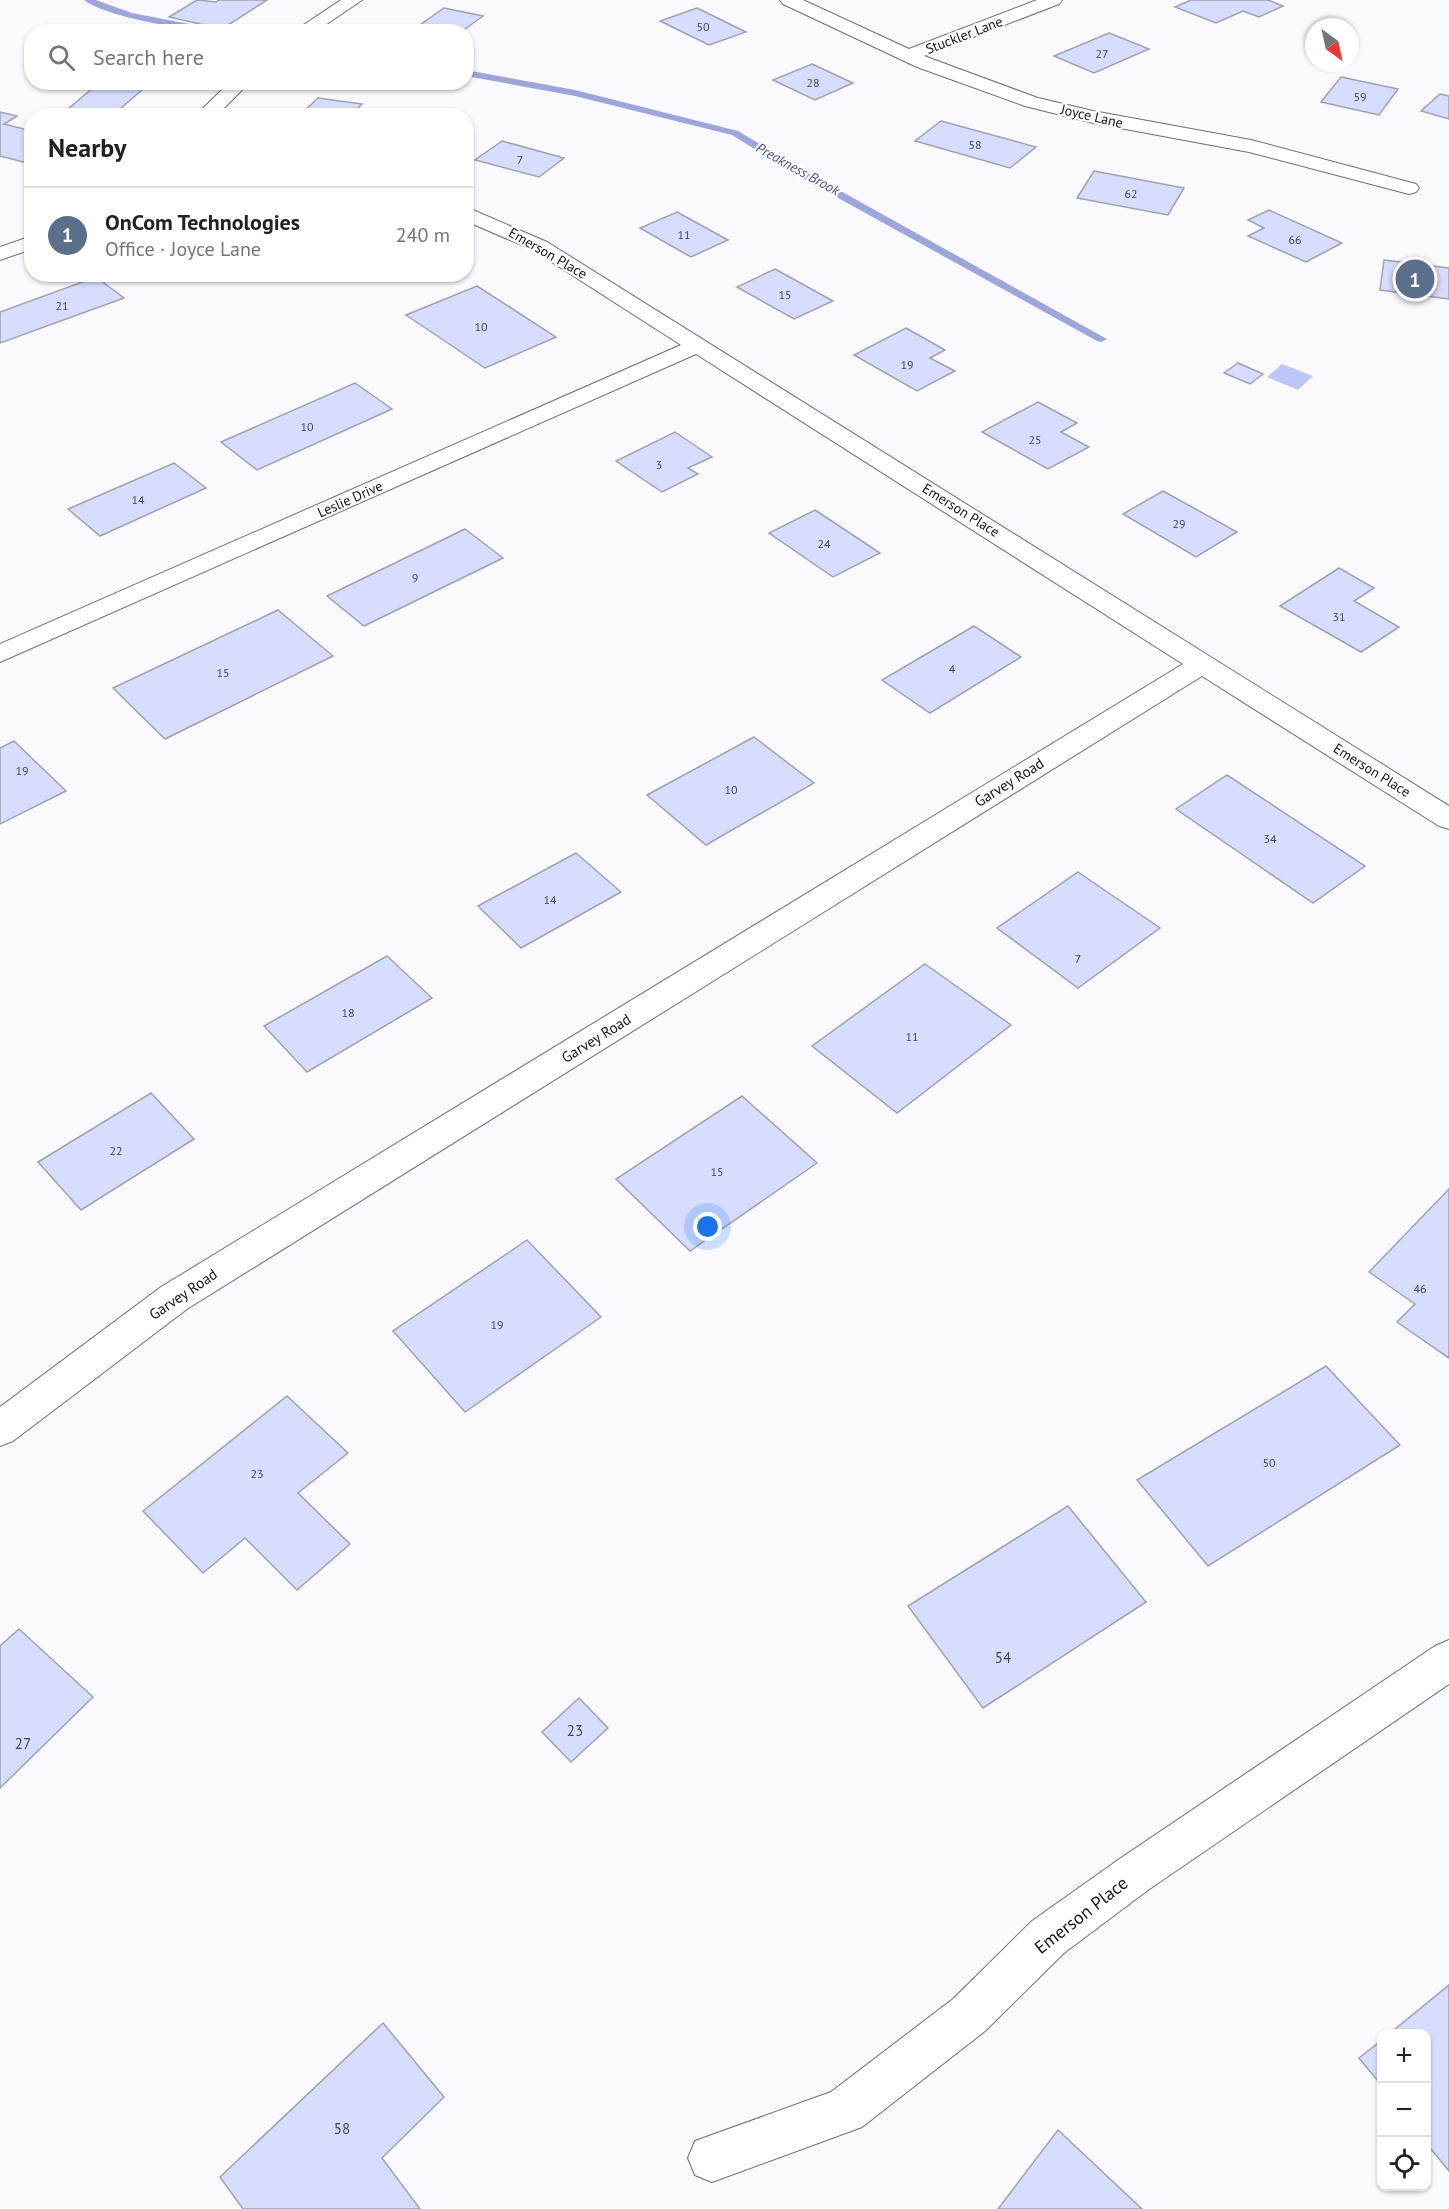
<!DOCTYPE html>
<html lang="en">
<head>
<meta charset="utf-8">
<style>
  body { margin:0; font-family:"PT Sans",sans-serif; background:#f6f6f6; color:#202124 }
  .controls { position:absolute; right:18px; bottom:18px; display:grid; overflow:hidden; border-radius:12px; box-shadow:0 2px 4px #0004 }
  .controls button { width:54px; height:54px; display:grid; place-items:center; padding:0; border:0; border-bottom:2px solid #e0e0e0; background:#fff; color:#202124; font:30px sans-serif }
  .compass { position:absolute; left:1305px; top:18px; width:54px; height:54px; border-radius:50%; background:#fff; box-shadow:0 2px 4px #0004; rotate:147deg }
  .you { position:absolute; left:708px; top:1227px; width:21px; height:21px; margin:-15px; border:4px solid #fff; border-radius:50%; background:#1a73e8; box-shadow:0 0 0 9px #1a73e833 }
  .badge { display:grid; place-items:center; width:39px; height:39px; border-radius:50%; background:#734f29; color:#fff; font-size:20px; font-weight:700 }
  .pin { position:absolute; translate:-50% -50%; border:3px solid #fff; box-shadow:0 2px 6px #0006 }
  .list { margin:0; padding:0; list-style:none }
  h2 { display:flex; justify-content:space-between; align-items:center; height:78px; margin:0; padding:0 24px; font-size:26px }
  h2 small { font-size:20px; font-weight:400; color:#757577 }
  .list li { display:grid; grid-template-columns:39px 1fr auto; gap:18px; align-items:center; box-sizing:border-box; height:96px; padding:0 24px; border-top:2px solid #e0e0e0 }
  .list b { display:block; font-size:22px; white-space:nowrap }
  .list p { margin:0; font-size:20px; white-space:nowrap; color:#757577 }
  .list em { font-size:20px; font-style:normal; color:#757577 }
  .icon { flex:none; width:33px; height:33px; fill:none; stroke:currentColor; stroke-width:2; stroke-linecap:round; stroke-linejoin:round }
  .map { position:relative; flex:none; width:1449px; height:2209px; overflow:hidden }
  .search { position:absolute; background:#fff; box-shadow:0 2px 4px #0004; left:24px; top:24px; width:450px; height:66px; display:flex; align-items:center; gap:15px; box-sizing:border-box; padding:0 21px; border-radius:24px; color:#757577; font-size:22px }
  .panel { position:absolute; background:#fff; box-shadow:0 2px 4px #0004; left:24px; top:108px; width:450px; height:174px; border-radius:24px }
  .map>svg:first-child { display:block }
  .green { fill:#bcc6f7 }
  .lines { fill:none; stroke-linecap:round; stroke-linejoin:round }
  .stream { fill:#9da6da; fill-rule:evenodd }
  .building { fill:#d7ddfe; stroke:#9fa1ab; stroke-width:1.5 }
  .street-casing { stroke:#6c6d76; stroke-width:2 }
  .street { fill:#fff; fill-rule:evenodd }
  .labels { text-anchor:middle; dominant-baseline:central; stroke-width:4.5; stroke-linejoin:round; paint-order:stroke }
  .number-label { font-size:12px; fill:#434650 }
  .far-street-label { font-size:14px; fill:#121316; stroke:#fff }
  .far-water-label { font-size:14px; font-style:italic; fill:#485091; stroke:#fff }
  .street-label { font-size:15px; fill:#121316; stroke:#fff }
  .near-number-label { font-size:15px; fill:#434650 }
  .near-street-label { font-size:18px; fill:#121316; stroke:#fff }
</style>
</head>
<body>
<div class="map">
<svg width="1449" height="2209" viewBox="0 0 1449 2209">
  <rect width="100%" height="100%" fill="#f9f9fe"/>
  <!-- green -->
  <polygon class="green" points="1282,364 1313,376 1298,390 1267,377"/>
  <g class="lines">
    <!-- stream -->
    <g class="stream">
      <path d="M84,0H96L132,13L231,32C198,32 109,19 84,0Z"/>
      <polygon points="466,70 575,90 738,131 810,174 1107,339 1101,342 1097,341 802,178 732,135 575,96 466,76"/>
    </g>
  </g>
  <!-- building -->
  <g class="building">
    <polygon points="197,0 216,2 219,0 267,0 222,29 169,17"/>
    <polygon points="1191,0 1268,0 1283,6 1259,17 1243,11 1216,23 1175,7"/>
    <polygon points="444,8 483,16 461,32 410,32"/>
    <polygon points="697,8 746,32 709,45 660,21"/>
    <polygon points="1109,33 1149,49 1094,73 1054,56"/>
    <polygon points="812,64 853,83 815,100 773,80"/>
    <polygon points="1341,77 1398,89 1379,115 1321,102"/>
    <polygon points="100,82 151,82 112,116 68,109"/>
    <polygon points="1440,94 1449,96 1449,119 1421,111"/>
    <polygon points="318,98 362,104 350,116 299,116"/>
    <polygon points="0,112 17,116 4,124 32,131 32,156 23,162 0,156"/>
    <polygon points="941,121 1036,147 1010,168 915,141"/>
    <polygon points="502,141 564,158 539,177 475,160"/>
    <polygon points="1094,171 1184,188 1168,215 1077,198"/>
    <polygon points="1269,210 1342,243 1306,262 1248,236 1264,228 1248,220"/>
    <polygon points="677,212 728,240 691,257 640,228"/>
    <polygon points="1384,260 1449,268 1449,299 1380,290"/>
    <polygon points="775,269 833,301 794,319 737,287"/>
    <polygon points="96,277 124,298 0,343 0,312"/>
    <polygon points="477,286 556,337 485,368 406,315"/>
    <polygon points="906,328 945,350 930,358 955,371 917,391 854,355"/>
    <polygon points="1238,363 1263,374 1250,384 1224,373"/>
    <polygon points="355,383 392,409 257,470 221,442"/>
    <polygon points="1038,402 1077,423 1061,432 1089,447 1048,469 982,432"/>
    <polygon points="675,432 712,457 688,468 698,474 662,492 616,461"/>
    <polygon points="174,463 206,488 100,536 68,509"/>
    <polygon points="1163,491 1237,532 1196,557 1123,514"/>
    <polygon points="815,510 880,553 833,577 769,533"/>
    <polygon points="465,529 503,558 364,626 327,596"/>
    <polygon points="1339,568 1374,588 1354,601 1399,627 1361,652 1280,606"/>
    <polygon points="278,610 333,656 165,739 113,688"/>
    <polygon points="974,626 1021,657 930,713 882,680"/>
    <polygon points="754,737 814,783 706,845 647,795"/>
    <polygon points="14,741 66,791 0,824 0,748"/>
    <polygon points="1227,775 1365,866 1313,903 1176,809"/>
    <polygon points="576,853 621,892 521,948 478,906"/>
    <polygon points="1078,872 1160,928 1078,988 997,928"/>
    <polygon points="387,956 432,998 307,1072 264,1026"/>
    <polygon points="925,964 1011,1025 897,1113 812,1046"/>
    <polygon points="151,1093 194,1139 81,1210 38,1162"/>
    <polygon points="742,1096 817,1163 690,1251 616,1179"/>
    <polygon points="1449,1189 1449,1358 1397,1322 1415,1304 1369,1272"/>
    <polygon points="527,1240 601,1317 465,1412 393,1331"/>
    <polygon points="1326,1366 1400,1445 1208,1566 1137,1480"/>
    <polygon points="287,1396 348,1453 298,1493 350,1544 297,1590 245,1538 203,1573 143,1511"/>
    <polygon points="1068,1506 1146,1602 983,1708 908,1606"/>
    <polygon points="19,1629 93,1697 0,1788 0,1646"/>
    <polygon points="579,1698 608,1728 571,1762 542,1732"/>
    <polygon points="1449,1985 1449,2171 1426,2143 1426,2034 1389,2034"/>
    <polygon points="383,2023 444,2097 382,2158 420,2209 243,2209 220,2177"/>
    <polygon points="1382,2040 1382,2086 1359,2058"/>
    <polygon points="1058,2130 1142,2209 998,2209"/>
  </g>
  <g class="lines">
    <!-- street casing -->
    <g class="street-casing">
      <g id="street">
        <polygon points="341,0 362,0 315,32 293,32"/>
        <polygon points="780,0 803,0 909,49 1037,0 1062,0 1059,4 924,56 1038,98 1093,111 1251,140 1416,184 1419,188 1416,192 1409,194 1249,152 1093,123 1025,106 917,67 783,4"/>
        <polygon points="230,82 250,82 216,116 195,116"/>
        <polygon points="466,207 547,242 1449,806 1449,829 1439,826 1202,676 187,1309 13,1441 0,1446 0,1407 161,1287 1183,664 696,354 0,662 0,644 681,345 533,250 466,221"/>
        <polygon points="32,236 32,249 0,260 0,247"/>
        <polygon points="1449,1640 1449,1684 1148,1890 1064,1953 985,2031 862,2127 712,2182 695,2175 688,2158 695,2141 831,2092 953,1999 1032,1921 1118,1860 1435,1646"/>
      </g>
    </g>
    <!-- street -->
    <use href="#street" class="street"/>
  </g>
  <g class="labels">
    <!-- number labels -->
    <g class="number-label">
      <text x="703" y="26">50</text>
      <text x="1102" y="53">27</text>
      <text x="813" y="82">28</text>
      <text x="1360" y="96">59</text>
      <text x="975" y="144">58</text>
      <text x="520" y="159">7</text>
      <text x="1131" y="193">62</text>
      <text x="684" y="234">11</text>
      <text x="1295" y="239">66</text>
      <text x="785" y="294">15</text>
      <text x="62" y="305">21</text>
      <text x="481" y="326">10</text>
      <text x="907" y="364">19</text>
      <text x="307" y="426">10</text>
      <text x="1035" y="439">25</text>
      <text x="659" y="464">3</text>
      <text x="138" y="499">14</text>
      <text x="1179" y="523">29</text>
      <text x="824" y="543">24</text>
      <text x="415" y="577">9</text>
      <text x="1339" y="616">31</text>
      <text x="952" y="668">4</text>
      <text x="223" y="672">15</text>
      <text x="22" y="770">19</text>
      <text x="731" y="789">10</text>
      <text x="1270" y="838">34</text>
      <text x="550" y="899">14</text>
      <text x="1078" y="958">7</text>
      <text x="348" y="1012">18</text>
      <text x="912" y="1036">11</text>
      <text x="116" y="1150">22</text>
      <text x="717" y="1171">15</text>
      <text x="1420" y="1288">46</text>
      <text x="497" y="1324">19</text>
      <text x="1269" y="1462">50</text>
      <text x="257" y="1473">23</text>
    </g>
    <!-- far-street labels -->
    <g class="far-street-label">
      <text transform="translate(964 35) rotate(-21)">Stuckler Lane</text>
      <text transform="translate(1092 116) rotate(13)">Joyce Lane</text>
      <text transform="translate(548 253) rotate(30)">Emerson Place</text>
      <text transform="translate(350 499) rotate(-24)">Leslie Drive</text>
      <text transform="translate(961 510) rotate(32)">Emerson Place</text>
      <text transform="translate(1372 770) rotate(32)">Emerson Place</text>
    </g>
    <!-- far-water labels -->
    <g class="far-water-label">
      <text transform="translate(798 169) rotate(29)">Preakness Brook</text>
    </g>
    <!-- street labels -->
    <g class="street-label">
      <text transform="translate(1009 782) rotate(-32)">Garvey Road</text>
      <text transform="translate(596 1038) rotate(-32)">Garvey Road</text>
      <text transform="translate(183 1294) rotate(-34)">Garvey Road</text>
    </g>
    <!-- near-number labels -->
    <g class="near-number-label">
      <text x="1003" y="1657">54</text>
      <text x="575" y="1730">23</text>
      <text x="23" y="1743">27</text>
      <text x="342" y="2128">58</text>
    </g>
    <!-- near-street labels -->
    <g class="near-street-label">
      <text transform="translate(1081 1915) rotate(-38)">Emerson Place</text>
    </g>
  </g>
</svg>
<div class="controls">
<button>+</button>
<button>−</button>
<button><svg class="icon" aria-label="locate" viewBox="0 0 24 24"><circle cx="12" cy="12" r="6"/><path d="M12 2v4M12 18v4M2 12h4M18 12h4"/></svg></button>
</div>
<svg class="compass" viewBox="-18 -18 36 36"><path d="M0-13l5 13h-10z" fill="#e53935"/><path d="M0 13l5-13h-10z" fill="#757577"/></svg>
<div class="you"></div>
<div class="pin badge" style="left:1415px;top:279px;background:#5c6f8a">1</div>
<div class="search"><svg class="icon" aria-label="search" viewBox="0 0 24 24"><circle cx="10" cy="10" r="6"/><path d="M15 15l6 6"/></svg>Search here</div>
<section class="panel">
<h2>Nearby<small></small></h2>
<ul class="list">
<li><span class="badge" style="background:#5c6f8a">1</span><div><b>OnCom Technologies</b><p>Office · Joyce Lane</p></div><em>240 m</em></li>
</ul>
</section>
</div>
</body>
</html>
